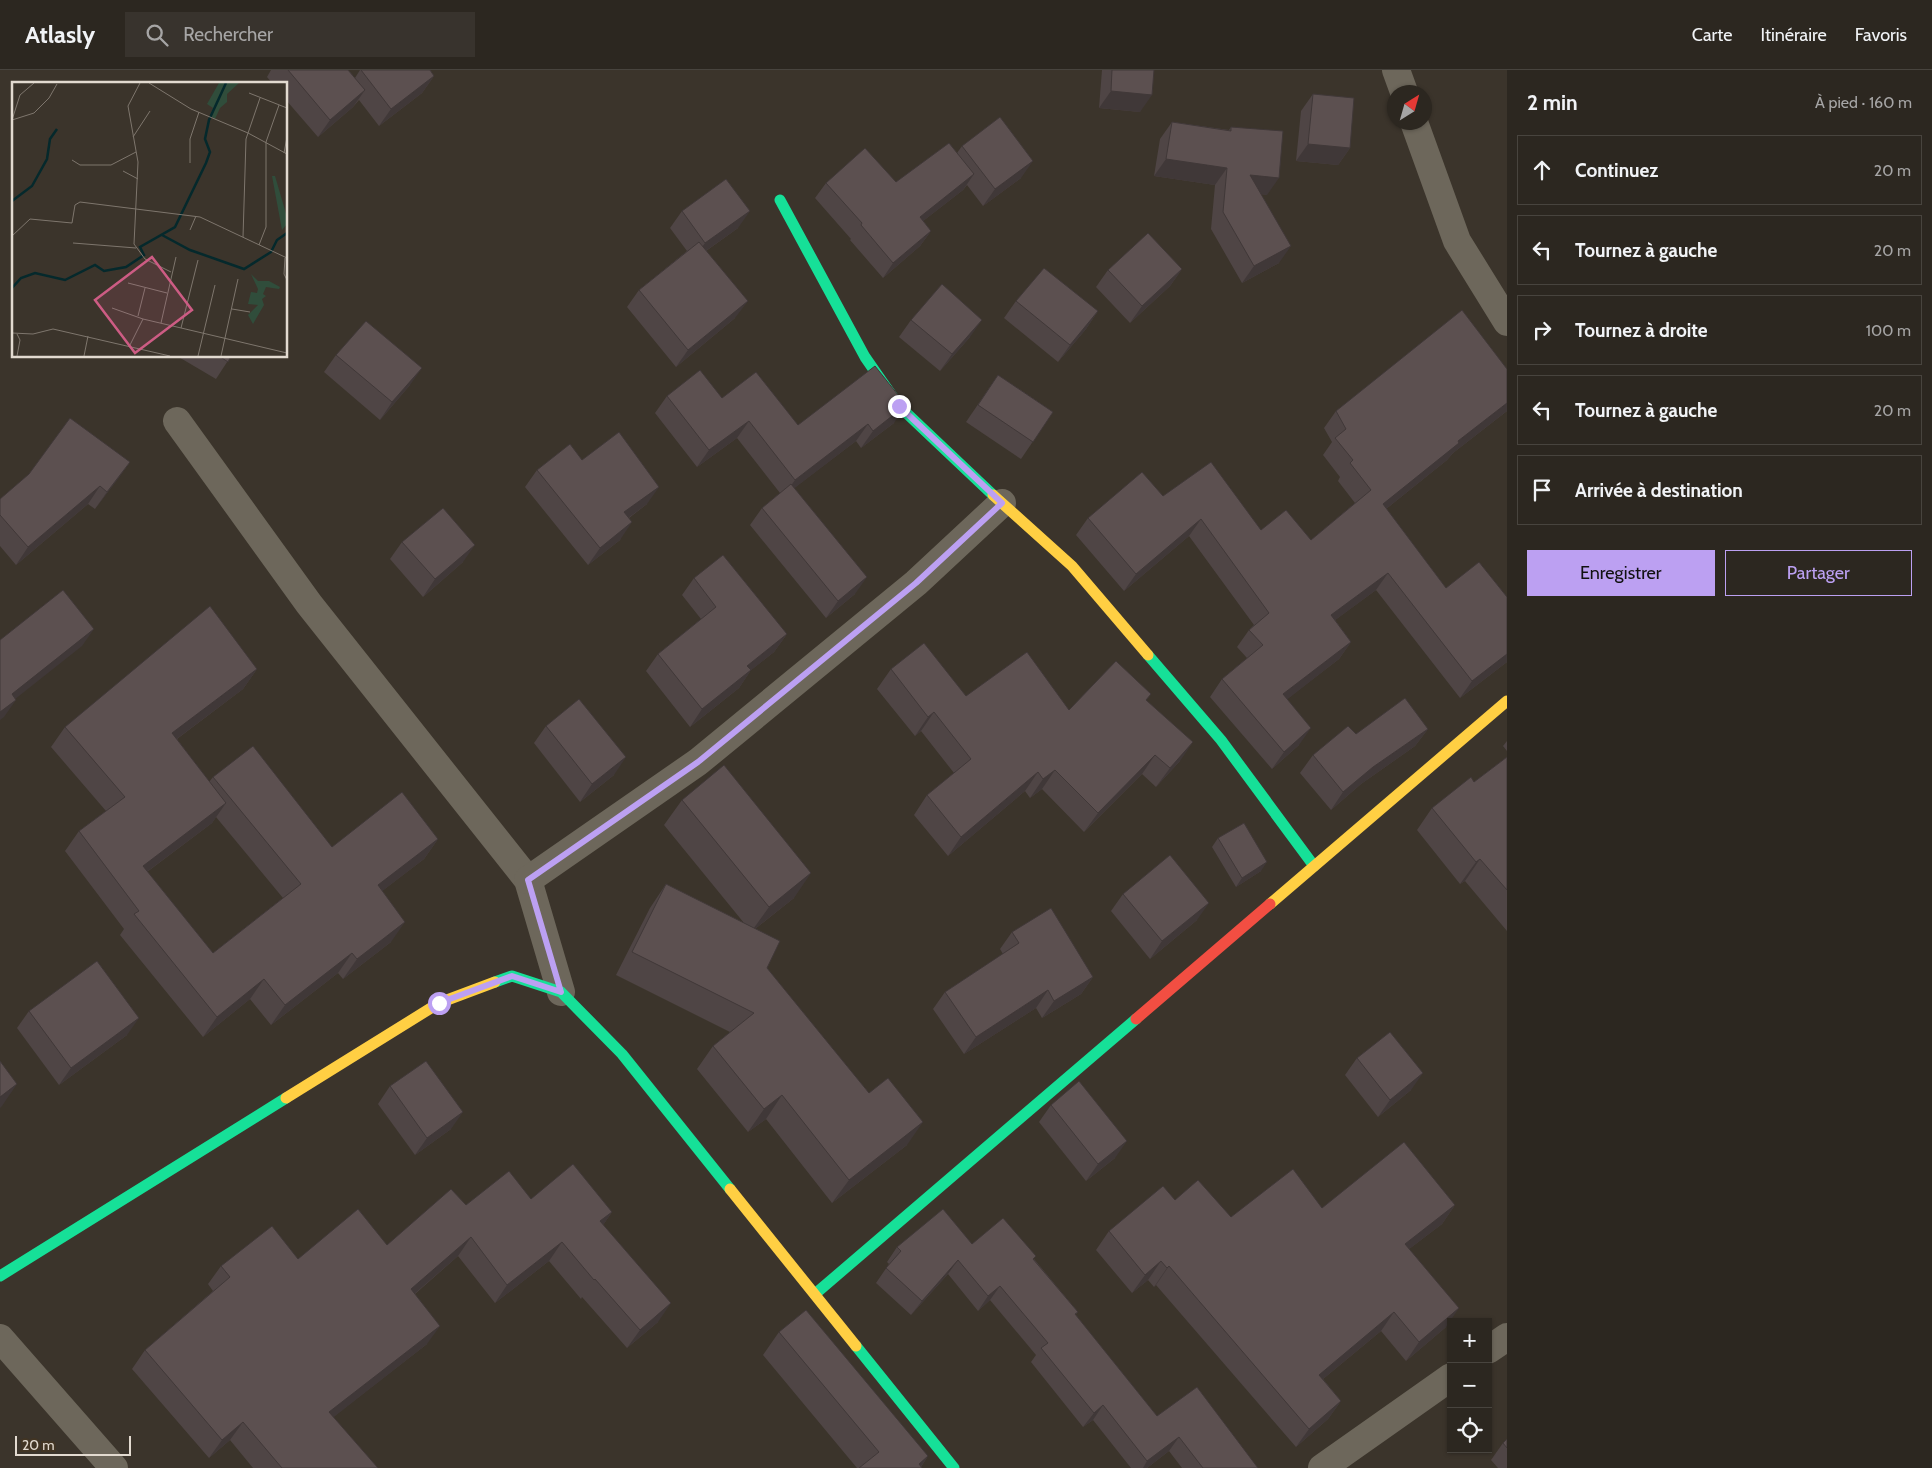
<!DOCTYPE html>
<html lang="fr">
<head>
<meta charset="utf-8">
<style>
  body { margin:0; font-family:Cabin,sans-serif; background:#38332d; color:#f1f3f6 }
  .controls { position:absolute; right:15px; bottom:15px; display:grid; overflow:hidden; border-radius:0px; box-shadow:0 1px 4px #0004 }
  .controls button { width:45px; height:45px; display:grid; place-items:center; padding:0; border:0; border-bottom:1px solid #48443e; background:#2c2720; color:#f1f3f6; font:25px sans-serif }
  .compass { position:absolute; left:1387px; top:15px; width:45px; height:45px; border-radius:50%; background:#2c2720; box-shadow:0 1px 4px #0004; rotate:37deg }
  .scale { position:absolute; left:15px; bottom:12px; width:116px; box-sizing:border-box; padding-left:5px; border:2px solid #e2dad0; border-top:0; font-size:14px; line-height:18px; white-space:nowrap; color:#e2dad0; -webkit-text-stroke:4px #423524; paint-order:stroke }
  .stop { position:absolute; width:15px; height:15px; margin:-11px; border:4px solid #bca0f2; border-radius:50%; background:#fff }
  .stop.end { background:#bca0f2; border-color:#fff; box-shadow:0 1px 5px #0008 }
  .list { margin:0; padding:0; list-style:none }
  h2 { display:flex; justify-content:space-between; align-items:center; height:65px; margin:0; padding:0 20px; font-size:21px }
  h2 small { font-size:16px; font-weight:400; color:#a6a5a5 }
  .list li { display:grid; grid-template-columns:32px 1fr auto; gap:15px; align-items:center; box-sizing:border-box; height:70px; margin:0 10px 10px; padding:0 10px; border:1px solid #48443e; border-radius:0px }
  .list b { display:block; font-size:19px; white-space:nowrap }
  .list em { font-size:16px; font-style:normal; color:#a6a5a5 }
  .actions { display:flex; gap:10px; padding:15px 20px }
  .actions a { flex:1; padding:11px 0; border:1px solid #bca0f2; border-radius:0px; text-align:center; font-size:18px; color:#bca0f2 }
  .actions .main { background:#bca0f2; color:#111 }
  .icon { flex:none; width:28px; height:28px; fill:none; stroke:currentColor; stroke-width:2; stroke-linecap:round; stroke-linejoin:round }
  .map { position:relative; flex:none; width:1507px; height:1398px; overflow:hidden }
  header { display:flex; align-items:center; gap:30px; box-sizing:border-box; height:70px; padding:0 25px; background:#2c2720; border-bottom:1px solid #48443e }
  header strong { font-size:24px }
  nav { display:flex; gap:28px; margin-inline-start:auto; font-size:18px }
  .search { width:350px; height:45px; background:#38332d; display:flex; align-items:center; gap:12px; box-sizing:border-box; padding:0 18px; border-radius:0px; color:#a6a5a5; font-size:19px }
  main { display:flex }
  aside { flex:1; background:#2c2720 }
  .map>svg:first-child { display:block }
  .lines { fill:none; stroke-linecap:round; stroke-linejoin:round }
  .street { stroke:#6d675b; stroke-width:28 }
  .fast { stroke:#16e098; stroke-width:11 }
  .slow { stroke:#ffcf43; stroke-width:11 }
  .jam { stroke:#f24e42; stroke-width:11 }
  .wall { fill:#4f4545; fill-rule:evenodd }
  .shaded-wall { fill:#403838 }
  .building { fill:#5c5050; stroke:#403838 }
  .route { stroke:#bca0f2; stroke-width:6 }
  .inset-river { fill:none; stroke:#05292c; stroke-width:2.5 }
  .inset-road { fill:none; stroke:#7e766d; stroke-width:1 }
  .view { fill:#cd5c84; fill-opacity:0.15; stroke:#cd5c84; stroke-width:2.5 }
  .inset-edge { fill:none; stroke:#e2dad0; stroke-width:2.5 }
</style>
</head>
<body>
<header>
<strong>Atlasly</strong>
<div class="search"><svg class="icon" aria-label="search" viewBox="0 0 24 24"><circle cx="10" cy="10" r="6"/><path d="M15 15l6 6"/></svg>Rechercher</div>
<nav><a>Carte</a><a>Itinéraire</a><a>Favoris</a></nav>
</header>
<main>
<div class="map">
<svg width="1507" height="1398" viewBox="0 0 1507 1398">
  <rect width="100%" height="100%" fill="#3b342b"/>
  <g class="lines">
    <!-- street -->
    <g class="street">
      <polyline points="1396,0 1404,22"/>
      <polyline points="1414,52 1457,171 1507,252"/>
      <polyline points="177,351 309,534 528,810 561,922"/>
      <polyline points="528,810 698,692 916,513 1002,433"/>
      <polyline points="0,1268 114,1398"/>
      <polyline points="1488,1280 1507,1267"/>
      <polyline points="1322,1398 1451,1307"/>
    </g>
    <!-- fast -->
    <g class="fast">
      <polyline points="780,130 865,287 899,336 993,425"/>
      <polyline points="1148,585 1221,670 1314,796"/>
      <polyline points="495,912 512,906 561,922 622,984 730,1119"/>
      <polyline points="0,1206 286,1028"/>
      <polyline points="815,1224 1136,949"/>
      <polyline points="856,1276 954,1398"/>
    </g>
    <!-- slow -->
    <g class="slow">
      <polyline points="993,425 1072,496 1148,585"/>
      <polyline points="1270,834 1507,631"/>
      <polyline points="286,1028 439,933 495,912"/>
      <polyline points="730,1119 856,1276"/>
    </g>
    <!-- jam -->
    <polyline class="jam" points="1136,949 1270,834"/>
  </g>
  <!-- wall -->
  <g class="wall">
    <polygon points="271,0 348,0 355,8 360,0 430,0 434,6 422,23 379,56 359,30 353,37 318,67 286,30 286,14 273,14 267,7"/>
    <polygon points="1102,0 1154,0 1140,42 1099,38"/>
    <polygon points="1313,24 1350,78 1338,95 1296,91 1301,41"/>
    <polygon points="1172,52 1229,60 1231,57 1267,125 1261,124 1279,193 1242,213 1211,159 1215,115 1154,106 1160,69"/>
    <polygon points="962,76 1021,108 983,136 967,115 963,120 923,151 931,161 920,176 883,208 850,170 851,169 815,128 826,113 896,112 957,83"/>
    <polygon points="682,141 738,158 706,181 735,248 676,297 627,237 639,220 687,181 670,158"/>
    <polygon points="1182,199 1170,216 1130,253 1096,217 1108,200"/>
    <polygon points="1016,231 1098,241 1086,259 1058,292 1004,248"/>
    <polygon points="911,250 970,267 940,301 899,267"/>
    <polygon points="336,285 410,315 380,350 324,302"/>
    <polygon points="177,286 231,286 216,309"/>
    <polygon points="1507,299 1507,341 1453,383 1447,390 1386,439 1446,518 1507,527 1507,592 1460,628 1376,520 1335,550 1351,572 1339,589 1287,629 1299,675 1272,699 1210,627 1222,609 1247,588 1237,577 1249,560 1254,555 1189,466 1124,521 1076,465 1088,448 1163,426 1261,460 1311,470 1355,433 1338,411 1340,407 1323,385 1332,372 1324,358 1336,341"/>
    <polygon points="998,305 1053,342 1021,389 966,352"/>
    <polygon points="667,326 722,328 798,355 894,353 861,378 856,371 794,418 855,524 826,548 750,455 762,438 780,423 737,368 697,397 655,343"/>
    <polygon points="582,390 647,434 629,448 620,470 588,495 525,417 537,400"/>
    <polygon points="130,392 95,439 88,434 16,495 0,476 0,429"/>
    <polygon points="402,472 463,492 423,527 390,489"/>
    <polygon points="694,508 787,564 774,582 751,600 739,618 690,657 646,601 658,584 701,549 682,525"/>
    <path d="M257,599L243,619L177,669L209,712L213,707L332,777L438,769L424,789L382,821L391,872L343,909L338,903L271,955L250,929L203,967L120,865L124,859L65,781L79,761L106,741L51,677L65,657ZM216,747L283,828L213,883L147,802L212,753Z"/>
    <polygon points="891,599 966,626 1069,640 1146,630 1180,691 1156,717 1142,704 1084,762 1042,719 1030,728 1025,721 948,786 914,745 927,725 954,703 921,661 915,666 877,619"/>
    <polygon points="546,656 614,705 580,732 534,673"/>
    <polygon points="1428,659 1415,676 1361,714 1331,740 1300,703 1313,685 1356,664"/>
    <polygon points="1507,671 1507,681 1503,676"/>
    <polygon points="1507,687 1507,861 1465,811 1460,814 1417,760 1432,738 1474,712"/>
    <polygon points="682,730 794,828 755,859 767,898 907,1075 832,1133 766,1049 748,1062 697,999 713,976 730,962 616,905 650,838 666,814 744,853 664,755"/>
    <polygon points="1218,768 1261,801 1236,817 1212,777"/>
    <polygon points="1123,824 1197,850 1150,889 1111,841"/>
    <polygon points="1012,862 1093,907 1081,924 1042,948 1036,938 964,984 933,939 945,922 1003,884 1000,879"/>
    <polygon points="29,941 127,965 59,1015 17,958"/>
    <polygon points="1357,988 1411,1020 1378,1047 1345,1005"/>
    <polygon points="390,1016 451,1059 415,1085 378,1034"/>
    <polygon points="1051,1035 1115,1088 1086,1111 1039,1052"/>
    <polygon points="531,1129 612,1142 603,1155 658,1252 627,1278 582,1227 581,1229 549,1191 495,1233 458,1186 415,1224 427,1274 333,1347 378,1398 253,1398 230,1370 209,1388 132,1299 145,1280 213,1221 208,1214 221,1196 298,1189 387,1175 466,1135"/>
    <polygon points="1175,1130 1231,1147 1322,1138 1455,1135 1442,1154 1409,1179 1446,1257 1406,1291 1381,1261 1323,1309 1341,1331 1328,1349 1296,1377 1156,1215 1154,1217 1148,1210 1132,1223 1096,1180 1109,1161"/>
    <polygon points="972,1174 1034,1189 1078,1242 1075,1245 1157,1346 1258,1398 1182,1398 1169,1381 1147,1398 1131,1398 1093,1350 1083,1357 1031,1292 1036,1285 990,1230 978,1241 948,1204 911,1245 876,1213 889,1194 887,1192 897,1177"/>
    <polygon points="779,1262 928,1386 921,1397 922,1398 857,1398 763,1285"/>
    <polygon points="1507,1369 1507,1398 1498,1398 1491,1390 1503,1373"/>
  </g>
  <!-- shaded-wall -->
  <g class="shaded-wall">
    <polygon points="434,6 422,23 379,56 391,39"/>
    <polygon points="365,20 353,37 318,67 330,50"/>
    <polygon points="1111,21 1152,25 1140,42 1099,38"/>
    <polygon points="1308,74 1350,78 1338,95 1296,91"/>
    <polygon points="1166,89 1227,98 1215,115 1154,106"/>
    <polygon points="1033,91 1021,108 983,136 995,119"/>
    <polygon points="974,104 963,120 909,162 920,147"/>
    <polygon points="1250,105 1279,108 1267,125 1238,122"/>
    <polygon points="750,141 738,158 693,190 705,173"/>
    <polygon points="931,161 920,176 883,208 893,193"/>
    <polygon points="1291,176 1279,193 1242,213 1254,196"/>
    <polygon points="1182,199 1170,216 1130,253 1142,236"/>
    <polygon points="748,231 735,248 676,297 688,280"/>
    <polygon points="1098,241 1086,259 1058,292 1070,275"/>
    <polygon points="982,250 970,267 940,301 952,284"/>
    <polygon points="422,298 410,315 380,350 392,332"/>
    <polygon points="1507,333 1507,341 1453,383 1447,390 1371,451 1383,434 1458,371"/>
    <polygon points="906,335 894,353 861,378 873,361"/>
    <polygon points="749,351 737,368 697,397 709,380"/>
    <polygon points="868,354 856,371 783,427 795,410"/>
    <polygon points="130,392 118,409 95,439 107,422"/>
    <polygon points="100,416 88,434 16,495 28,477"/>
    <polygon points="659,417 647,434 612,460 624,442"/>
    <polygon points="1201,449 1189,466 1124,521 1136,504"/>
    <polygon points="632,452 620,470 588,495 600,478"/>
    <polygon points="475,475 463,492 423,527 435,509"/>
    <polygon points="1388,503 1376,520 1319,562 1331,545"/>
    <polygon points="867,507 855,524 826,548 838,531"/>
    <polygon points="94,559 82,576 0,641 12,624"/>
    <polygon points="787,564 774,582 735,613 747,596"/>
    <polygon points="1351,572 1339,589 1271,642 1283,624"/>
    <polygon points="1507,584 1507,592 1460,628 1472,611"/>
    <polygon points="257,599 243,619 158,683 172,663"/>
    <polygon points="751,600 739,618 690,657 702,639"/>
    <polygon points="16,630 4,647 0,650 0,642"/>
    <polygon points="934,642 921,661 915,666 928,647"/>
    <polygon points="1311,658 1299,675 1272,699 1284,682"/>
    <polygon points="1428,659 1415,676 1361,714 1331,740 1343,722 1373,697"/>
    <polygon points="1193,672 1180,691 1156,717 1170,698"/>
    <polygon points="1155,685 1142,704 1084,762 1098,743"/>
    <polygon points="626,687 614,705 580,732 592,714"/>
    <polygon points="1055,700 1042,719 1030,728 1043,709"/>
    <polygon points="1038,702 1025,721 948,786 961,767"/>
    <polygon points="226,733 212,753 128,816 143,796"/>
    <polygon points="438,769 424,789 364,835 378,815"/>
    <polygon points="1480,789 1465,811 1460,814 1476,792"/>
    <polygon points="1267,792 1261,801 1236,817 1242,808"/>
    <polygon points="811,803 794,828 751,862 769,837"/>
    <polygon points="1209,833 1197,850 1150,889 1162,871"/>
    <polygon points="405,852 391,872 343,909 357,889"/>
    <polygon points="352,883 338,903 271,955 285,935"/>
    <polygon points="1093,907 1081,924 1042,948 1054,931"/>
    <polygon points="264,909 250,929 203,967 217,947"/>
    <polygon points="1048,920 1036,938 964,984 976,967"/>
    <polygon points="139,948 127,965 59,1015 71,998"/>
    <polygon points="1423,1003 1411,1020 1378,1047 1390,1030"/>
    <polygon points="17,1014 2,1036 0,1038 0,1027"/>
    <polygon points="782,1025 766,1049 748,1062 764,1039"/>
    <polygon points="463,1042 451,1059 415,1085 427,1068"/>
    <polygon points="923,1052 907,1075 832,1133 849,1110"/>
    <polygon points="1127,1071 1115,1088 1086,1111 1098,1094"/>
    <polygon points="1455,1135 1442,1154 1392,1192 1405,1174"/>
    <polygon points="612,1142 599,1161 600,1151"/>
    <polygon points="471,1167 458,1186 398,1238 411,1219"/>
    <polygon points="562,1172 549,1191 495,1233 507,1215"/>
    <polygon points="958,1190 948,1204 911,1245 922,1231"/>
    <polygon points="1161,1191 1148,1210 1132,1223 1145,1205"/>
    <polygon points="1169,1196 1156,1215 1154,1217 1167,1198"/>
    <polygon points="1000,1216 990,1230 978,1241 988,1226"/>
    <polygon points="671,1233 658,1252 627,1278 640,1260"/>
    <polygon points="1459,1238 1446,1257 1406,1291 1419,1272"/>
    <polygon points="1394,1242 1381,1261 1306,1323 1319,1305"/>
    <polygon points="440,1256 427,1274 316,1361 329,1342"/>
    <polygon points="1341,1331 1328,1349 1296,1377 1309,1359"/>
    <polygon points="1103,1335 1093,1350 1083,1357 1094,1343"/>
    <polygon points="243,1352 230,1370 209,1388 222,1370"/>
    <polygon points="1179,1367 1169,1381 1147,1398 1143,1398 1147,1391"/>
    <polygon points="928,1386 920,1398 919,1394"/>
  </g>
  <!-- building -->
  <g class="building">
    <polygon points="288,0 348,0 365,20 330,50"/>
    <polygon points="361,0 430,0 434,6 391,39"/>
    <polygon points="1112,0 1154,0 1152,25 1111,21"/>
    <polygon points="1313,24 1354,28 1350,78 1308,74"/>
    <polygon points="1000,47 1033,91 995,119 962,76"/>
    <polygon points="1172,52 1231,61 1231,57 1283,61 1279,108 1250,105 1291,176 1254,196 1223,142 1227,98 1166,89"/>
    <polygon points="949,73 974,104 920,147 931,161 893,193 861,155 862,153 826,113 865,78 896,112"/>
    <polygon points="726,109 750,141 705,173 682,141"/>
    <polygon points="1148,163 1182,199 1142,236 1108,200"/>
    <polygon points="699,172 748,231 688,280 639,220"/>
    <polygon points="1044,198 1098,241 1070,275 1016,231"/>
    <polygon points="942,214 982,250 952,284 911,250"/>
    <polygon points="1462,240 1507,299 1507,333 1458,371 1459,373 1383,434 1446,518 1479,492 1507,527 1507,584 1472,611 1388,503 1331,545 1351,572 1283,624 1311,658 1284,682 1222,609 1263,575 1249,560 1269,543 1201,449 1136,504 1088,448 1142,402 1163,426 1211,392 1261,460 1286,440 1311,470 1371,420 1350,393 1353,390 1335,368 1346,359 1336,341"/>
    <polygon points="366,251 422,298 392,332 336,285"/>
    <polygon points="219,286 231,286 228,292"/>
    <polygon points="875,296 906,335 873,361 868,354 795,410 749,351 709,380 667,326 700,300 722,328 756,302 798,355"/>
    <polygon points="998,305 1053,342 1033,372 978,335"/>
    <polygon points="70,348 130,392 107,422 100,416 28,477 0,445 0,429 29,404"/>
    <polygon points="619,362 659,417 624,442 632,452 600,478 537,400 570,374 582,390"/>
    <polygon points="791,414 867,507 838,531 762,438"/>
    <polygon points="443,438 475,475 435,509 402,472"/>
    <polygon points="723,485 787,564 747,596 751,600 702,639 658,584 716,537 694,508"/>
    <polygon points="63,520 94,559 12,624 16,630 0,642 0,570"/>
    <polygon points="210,536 257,599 172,663 226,733 143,796 213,883 301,814 213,707 253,676 332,777 402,722 438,769 378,815 405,852 357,889 352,883 285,935 264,909 217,947 134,844 139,841 79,761 125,727 65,657"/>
    <polygon points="924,573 966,626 1027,582 1069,640 1116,591 1151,624 1146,630 1193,672 1170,698 1155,685 1098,743 1055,700 1043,709 1038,702 961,767 927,725 971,689 934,642 928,647 891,599"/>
    <polygon points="1405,628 1428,659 1373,697 1343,722 1313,685 1348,656 1356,664"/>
    <polygon points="579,629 626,687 592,714 546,656"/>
    <polygon points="1507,687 1507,820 1480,789 1476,792 1432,738 1471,707 1474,712"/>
    <polygon points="724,695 811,803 769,837 682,730"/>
    <polygon points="1244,753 1267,792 1242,808 1218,768"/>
    <polygon points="1170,785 1209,833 1162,871 1123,824"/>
    <polygon points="666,814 780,871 767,898 869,1023 888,1008 923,1052 849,1110 782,1025 764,1039 713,976 754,943 632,882"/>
    <polygon points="1051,838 1093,907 1054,931 1048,920 976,967 945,922 1019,873 1012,862"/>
    <polygon points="97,891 139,948 71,998 29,941"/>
    <polygon points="1390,962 1423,1003 1390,1030 1357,988"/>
    <polygon points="0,991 17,1014 0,1027"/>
    <polygon points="426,991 463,1042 427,1068 390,1016"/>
    <polygon points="1079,1011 1127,1071 1098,1094 1051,1035"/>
    <polygon points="1404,1072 1455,1135 1405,1174 1459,1238 1419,1272 1394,1242 1319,1305 1341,1331 1309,1359 1169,1196 1167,1198 1161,1191 1145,1205 1109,1161 1163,1116 1175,1130 1198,1110 1231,1147 1293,1099 1322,1138"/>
    <polygon points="573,1094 612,1142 600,1151 671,1233 640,1260 595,1209 594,1210 562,1172 507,1215 471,1167 411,1219 440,1256 329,1342 378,1398 282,1398 243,1352 222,1370 145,1280 230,1207 221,1196 272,1156 298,1189 358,1139 387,1175 451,1119 466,1135 509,1101 531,1129"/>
    <polygon points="943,1139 972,1174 1003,1148 1036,1186 1033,1189 1078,1242 1075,1244 1157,1346 1197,1317 1258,1398 1203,1398 1179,1367 1147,1391 1103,1335 1094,1343 1041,1278 1048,1273 1000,1216 988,1226 958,1190 922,1231 886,1198 901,1181 897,1177"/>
    <polygon points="806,1240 928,1386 919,1394 922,1398 859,1398 879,1382 779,1262"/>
    <polygon points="1507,1369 1507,1378 1503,1373"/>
  </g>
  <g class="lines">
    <!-- route -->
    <polyline class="route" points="439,933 512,906 561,922 528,810 698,692 916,513 1002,433 899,336"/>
  </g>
  <!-- overview -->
  <g transform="translate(12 12)">
    <rect width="275" height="275" fill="#3b342b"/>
    <path d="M207,1H227L215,12V20L208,26L203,37L198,34L201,26L195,22ZM260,94H263L275,135V142L270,148ZM239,192L246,199H257L268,205L267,207L254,205L251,212L254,214L250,217L252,223L241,242L236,233L246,223L236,222L239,210L245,211L246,207Z" fill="#304d3b"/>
    <path class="inset-river" d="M0,119L20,104L35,77L38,57L45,47M150,153L178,168L232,187L259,170L265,158L275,151M0,206L9,196L23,191L53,198L83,183L92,189L114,185L132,173L128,165L163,145L194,81L198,70L193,57L197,38L214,1"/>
    <path class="inset-road" d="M128,1L116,24L126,80L122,162L133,177L159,190M137,1L179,27L236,51L275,72M237,11L275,26M0,38L22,31L37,16L45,2M0,38L8,13L22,1M121,55L138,29M272,71L275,55M60,78L68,83H99L124,70M178,81V57L187,30M111,89L126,97M178,148L184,134M0,154L18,137L60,141L63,123L68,120L188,135L275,176M231,155L234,57L248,16M61,161L124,166M247,163L254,145V60L267,23M273,176L272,192L275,198M116,201L155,211M100,226L131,237L275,271M220,227L238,230M126,234L133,206M149,241L164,175M169,246L186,178M0,251L21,252L41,247L158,274M117,265L131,237M5,274L8,258L5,252M72,274L76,254M186,274L203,203M209,274L226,197"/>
    <path class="view" d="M140,175L180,228L123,271L83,218Z"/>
    <rect width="275" height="275" class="inset-edge"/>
  </g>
</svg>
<div class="controls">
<button>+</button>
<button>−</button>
<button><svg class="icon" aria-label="locate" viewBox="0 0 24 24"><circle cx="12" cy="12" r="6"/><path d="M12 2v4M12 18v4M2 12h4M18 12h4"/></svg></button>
</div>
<svg class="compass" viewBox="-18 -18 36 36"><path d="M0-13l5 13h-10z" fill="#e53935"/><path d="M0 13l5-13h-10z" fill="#a6a5a5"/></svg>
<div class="scale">20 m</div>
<div class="stop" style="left:439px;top:933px"></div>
<div class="stop end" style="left:899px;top:336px"></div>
</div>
<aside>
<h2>2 min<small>À pied · 160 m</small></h2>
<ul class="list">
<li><svg class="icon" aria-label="ahead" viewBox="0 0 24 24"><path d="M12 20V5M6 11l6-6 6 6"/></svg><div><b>Continuez</b></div><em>20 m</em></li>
<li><svg class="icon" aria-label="left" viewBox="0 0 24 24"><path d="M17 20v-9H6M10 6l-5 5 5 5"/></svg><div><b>Tournez à gauche</b></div><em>20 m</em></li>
<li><svg class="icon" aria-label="right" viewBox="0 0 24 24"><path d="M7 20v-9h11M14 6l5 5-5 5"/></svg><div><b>Tournez à droite</b></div><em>100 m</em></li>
<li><svg class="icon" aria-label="left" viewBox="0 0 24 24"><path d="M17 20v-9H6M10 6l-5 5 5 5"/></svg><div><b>Tournez à gauche</b></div><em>20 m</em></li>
<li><svg class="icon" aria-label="arrive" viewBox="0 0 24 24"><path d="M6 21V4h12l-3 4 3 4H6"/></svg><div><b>Arrivée à destination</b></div></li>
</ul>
<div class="actions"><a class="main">Enregistrer</a><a>Partager</a></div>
</aside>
</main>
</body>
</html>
